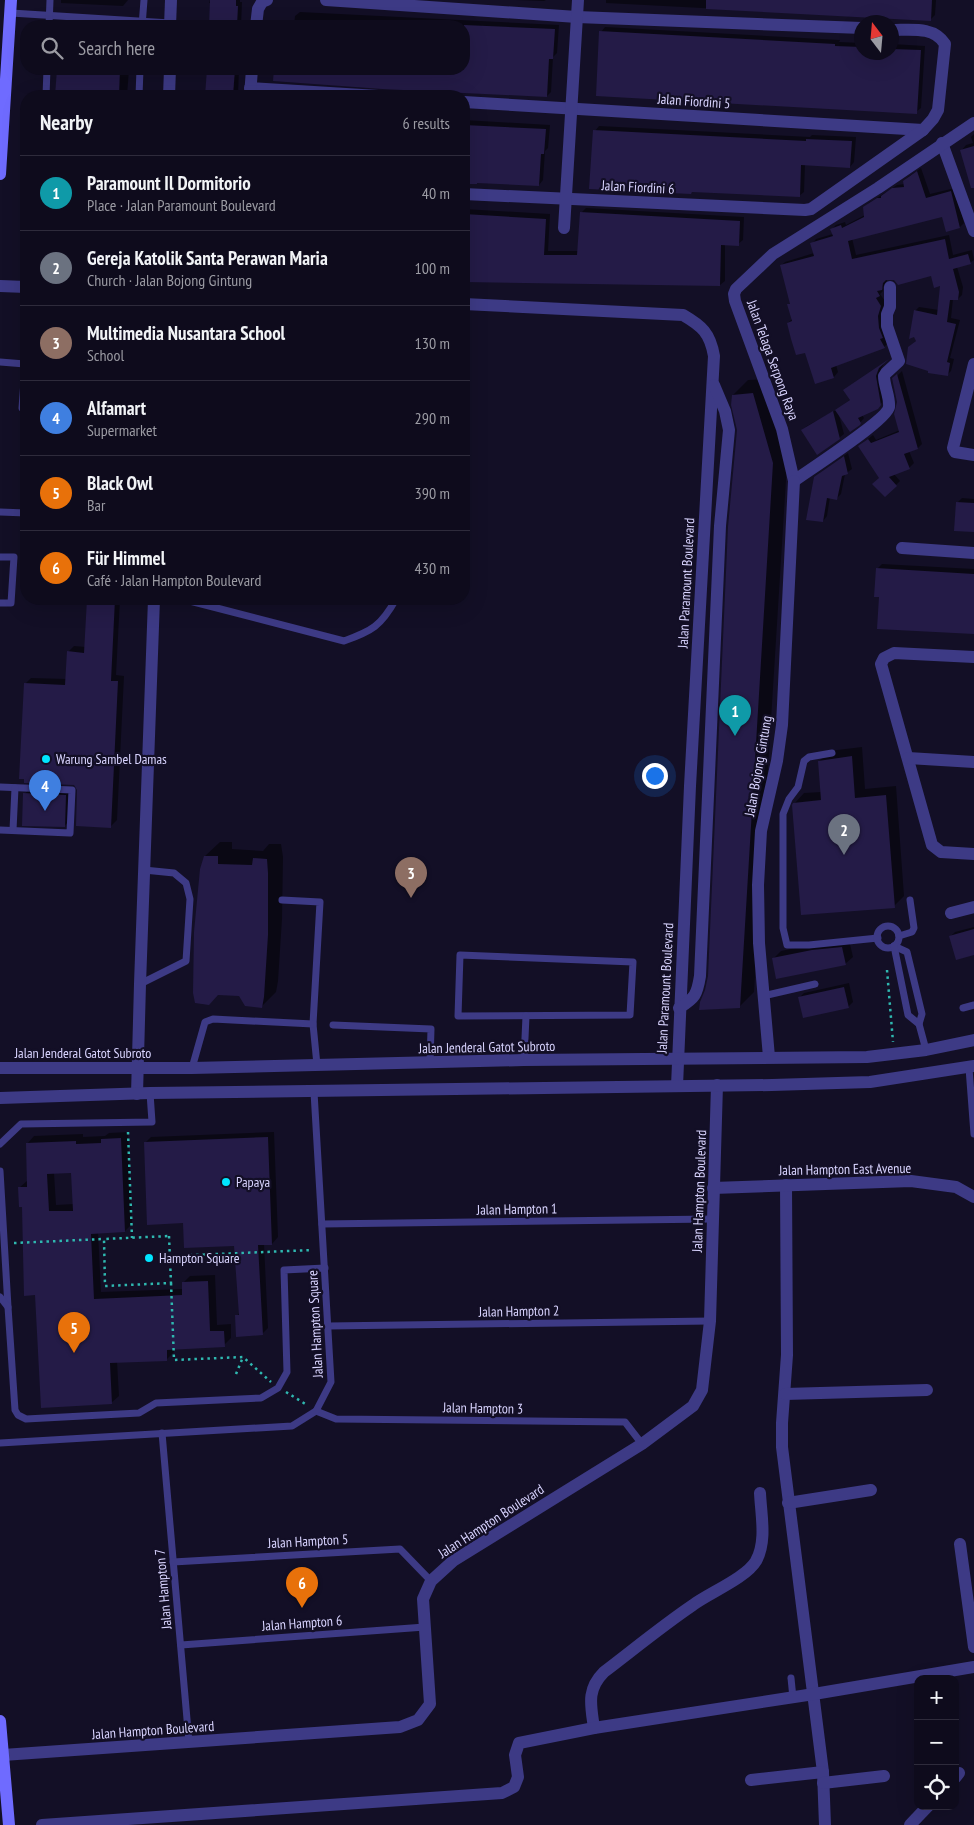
<!DOCTYPE html>
<html lang="en">
<head>
<meta charset="utf-8">
<style>
  body { margin:0; font-family:"PT Sans Narrow",sans-serif; background:#1c1929; color:#f1f3f6 }
  .controls { position:absolute; right:15px; bottom:15px; display:grid; overflow:hidden; border-radius:10px; box-shadow:0 5px 20px #0002 }
  .controls button { width:45px; height:45px; display:grid; place-items:center; padding:0; border:0; border-bottom:1px solid #2e2b3b; background:#0e0b1c; color:#f1f3f6; font:25px sans-serif }
  .compass { position:absolute; left:854px; top:15px; width:45px; height:45px; border-radius:50%; background:#0e0b1c; box-shadow:0 5px 20px #0002; rotate:344deg }
  .you { position:absolute; left:654px; top:775px; width:18px; height:18px; margin:-12px; border:4px solid #fff; border-radius:50%; background:#1a73e8; box-shadow:0 0 0 8px #1a73e833 }
  .badge { display:grid; place-items:center; width:32px; height:32px; border-radius:50%; background:#00e5ff; color:#fff; font-size:16px; font-weight:700 }
  .pin { position:absolute; translate:-50% -41px; filter:drop-shadow(0 1px 2px #0008) }
  .pin::after { content:''; position:absolute; top:26px; width:18px; height:15px; background:inherit; clip-path:polygon(0 0,100% 0,50% 100%) }
  .list { margin:0; padding:0; list-style:none }
  h2 { display:flex; justify-content:space-between; align-items:center; height:65px; margin:0; padding:0 20px; font-size:21px }
  h2 small { font-size:16px; font-weight:400; color:#9b9ba3 }
  .list li { display:grid; grid-template-columns:32px 1fr auto; gap:15px; align-items:center; box-sizing:border-box; height:75px; padding:0 20px; border-top:1px solid #2e2b3b }
  .list b { display:block; font-size:19px; white-space:nowrap }
  .list p { margin:0; font-size:16px; white-space:nowrap; color:#9b9ba3 }
  .list em { font-size:16px; font-style:normal; color:#9b9ba3 }
  .icon { flex:none; width:28px; height:28px; fill:none; stroke:currentColor; stroke-width:2; stroke-linecap:round; stroke-linejoin:round }
  .map { position:relative; flex:none; width:974px; height:1825px; overflow:hidden }
  .search { position:absolute; background:#0e0b1c; box-shadow:0 5px 20px #0002; left:20px; top:20px; width:450px; height:55px; display:flex; align-items:center; gap:12px; box-sizing:border-box; padding:0 18px; border-radius:20px; color:#9b9ba3; font-size:19px }
  .panel { position:absolute; background:#0e0b1c; box-shadow:0 5px 20px #0002; left:20px; top:90px; width:450px; height:515px; border-radius:20px }
  .map>svg:first-child { display:block }
  .shadow { fill:#0007; fill-rule:evenodd }
  .building { fill:#241b47; fill-rule:evenodd }
  .lines { fill:none; stroke-linecap:round; stroke-linejoin:round }
  .path { stroke:#2fb8b0; stroke-width:2.5; stroke-dasharray:2.5 4; stroke-linecap:butt }
  .service { stroke:#3d3a85; stroke-width:7 }
  .minor { stroke:#3d3a85; stroke-width:12 }
  .tertiary { stroke:#3d3a85; stroke-width:12 }
  .secondary { stroke:#6f6bff; stroke-width:12 }
  .poi-dot { fill:#00e5ff; stroke:#130f26; stroke-width:2 }
  .labels { text-anchor:middle; dominant-baseline:central; stroke-width:4.5; stroke-linejoin:round; paint-order:stroke }
  .street-label { font-size:14px; fill:#d9d4ff; stroke:#130f26 }
  .poi-label { font-size:14px; fill:#d9d4ff; stroke:#130f26; text-anchor:start }
</style>
</head>
<body>
<div class="map">
<svg width="974" height="1825" viewBox="0 0 974 1825">
  <rect width="100%" height="100%" fill="#130f26"/>
  <!-- shadow -->
  <g class="shadow">
    <polygon points="61,0 128,0 123,6 61,3"/>
    <polygon points="210,0 240,0 240,2 242,2 241,26 211,26 212,3 209,3"/>
    <polygon points="516,0 546,0 544,1"/>
    <polygon points="606,0 936,0 935,15 930,20 606,3"/>
    <polygon points="300,12 559,25 557,53 553,57 551,92 547,96 274,80 275,69 464,69 464,26 294,26 295,16"/>
    <polygon points="605,27 840,40 839,42 862,43 862,52 892,52 892,44 925,46 921,108 916,112 601,32"/>
    <polygon points="58,69 129,69 127,96 57,96"/>
    <polygon points="209,69 239,69 238,96 208,96"/>
    <polygon points="464,120 550,125 548,148 545,151 543,180 539,185 464,181"/>
    <polygon points="599,126 810,137 812,135 856,137 854,162 850,167 805,164 804,192 799,196 694,190 691,193 595,131"/>
    <polygon points="974,134 974,171 961,151 966,145 973,143 971,137"/>
    <polygon points="921,168 930,194 955,188 964,223 960,227 946,230 943,215 852,238 856,255 949,235 953,255 972,250 974,260 970,263 957,267 963,287 962,295 958,299 953,299 951,318 960,320 950,358 954,359 951,371 947,375 909,347 917,340 915,311 919,307 939,310 941,285 931,274 887,279 886,284 882,288 883,291 880,294 885,301 882,310 888,343 884,347 836,365 838,372 834,377 806,351 788,323 793,318 789,305 791,302 781,266 785,262 814,253 812,244 816,239 833,234 832,229 836,225 845,222 846,225 865,215 865,207 869,203 897,185 905,184 904,182 908,177"/>
    <polygon points="586,208 744,217 743,240 738,244 725,244 725,281 720,285 464,281 464,209 550,214 548,251 579,251 581,213"/>
    <polygon points="884,363 880,371 885,399 877,408 862,415 864,418 859,424 839,415 844,434 839,438 802,430 807,426 838,409 851,399 845,390"/>
    <polygon points="902,371 922,444 918,448 909,451 914,463 909,468 894,474 900,481 896,485 880,478 864,442 873,435 876,440 900,430 898,402 894,379"/>
    <polygon points="768,379 788,448 754,992 739,1007 707,991 709,977 738,430 733,395 748,380"/>
    <polygon points="848,453 852,469 845,474 841,494 837,498 830,497 827,516 823,521 820,473"/>
    <polygon points="962,498 974,499 974,531 957,503"/>
    <polygon points="882,564 974,569 974,633 881,596 877,569"/>
    <polygon points="28,599 120,599 116,675 124,676 117,820 111,826 79,790 25,684 31,678 67,679 68,652 74,646 86,647 88,603"/>
    <polygon points="862,747 865,789 896,786 904,896 894,906 795,803 804,793 821,792 819,761 829,751"/>
    <polygon points="29,789 71,791 69,822 64,826 25,794"/>
    <polygon points="220,842 232,842 232,849 263,851 269,844 281,844 283,857 282,919 278,981 276,992 261,1007 205,856"/>
    <polygon points="974,927 974,954 951,936 955,932"/>
    <polygon points="849,940 853,957 845,964 774,958 781,951 820,943"/>
    <polygon points="849,983 853,1002 848,1007 799,998 804,993"/>
    <path d="M128,1132L132,1224L125,1231L98,1232L101,1292L183,1289V1283L190,1276L215,1275L217,1325L231,1324V1338L224,1345L174,1348V1352L167,1359L117,1361L119,1396L111,1403L36,1294L24,1205L19,1188L28,1180L27,1144L34,1136L83,1134V1137L105,1136L109,1133ZM72,1172L74,1204L56,1205L54,1173Z"/>
    <polygon points="274,1132 278,1237 272,1244 264,1244 268,1328 262,1334 237,1316 240,1312 235,1245 145,1143 151,1137"/>
  </g>
  <!-- building -->
  <g class="building">
    <polygon points="210,0 236,0 236,6 238,6 237,26 209,26"/>
    <polygon points="706,0 932,0 931,21 706,9"/>
    <polygon points="464,25 555,29 553,59 549,59 547,97 382,89 273,81 274,69 464,69"/>
    <polygon points="599,31 835,44 835,46 862,47 862,52 892,52 892,49 921,50 917,114 596,96"/>
    <polygon points="57,69 120,69 119,96 55,96"/>
    <polygon points="207,69 235,69 233,96 205,96"/>
    <polygon points="464,125 546,129 544,154 541,154 539,186 477,183 477,184 464,184"/>
    <polygon points="593,130 806,141 806,139 852,141 850,168 801,165 800,197 692,192 691,194 589,189"/>
    <polygon points="974,146 974,188 971,188 960,150"/>
    <polygon points="917,171 926,198 951,191 960,228 946,232 942,217 848,241 852,259 945,239 949,259 968,254 971,264 953,269 959,292 958,300 950,300 947,322 956,324 947,362 950,363 948,376 928,373 928,371 906,364 908,347 916,341 914,337 909,339 914,310 937,315 940,286 934,288 931,276 898,285 894,280 886,280 883,283 882,290 877,291 880,296 876,298 881,306 878,316 879,328 883,338 880,339 885,348 831,368 834,378 815,384 805,353 796,355 791,339 787,323 792,321 787,304 790,304 780,265 814,256 810,243 833,236 830,229 841,225 842,228 864,217 863,207 877,198 881,198 881,196 892,188 904,187 903,181"/>
    <polygon points="580,212 740,221 739,246 721,245 720,286 464,282 464,214 546,219 544,255 577,255"/>
    <polygon points="889,359 879,368 876,376 881,405 878,409 858,418 861,423 860,425 850,432 835,410 850,400 843,390"/>
    <polygon points="897,374 918,449 904,454 910,469 889,477 897,486 885,497 872,484 879,478 858,446 868,439 871,443 899,432 894,414 897,402 892,378"/>
    <polygon points="753,393 773,463 740,1008 699,1010 700,1002 705,990 708,976 728,527 737,430 731,405 732,395"/>
    <polygon points="833,411 840,439 817,455 801,430"/>
    <polygon points="844,456 848,474 842,476 837,500 827,498 823,522 806,520 814,477"/>
    <polygon points="956,502 974,503 974,532 954,531"/>
    <polygon points="876,568 974,574 974,634 877,629 879,597 874,597"/>
    <polygon points="87,599 115,599 111,681 118,681 111,828 76,826 77,790 74,785 24,783 24,779 19,779 24,683 65,685 67,651 84,653"/>
    <polygon points="852,756 855,798 886,795 895,908 801,915 792,805 793,803 821,800 818,761"/>
    <polygon points="23,793 66,795 65,827 22,826"/>
    <polygon points="204,856 218,856 218,864 252,865 253,858 267,859 268,873 268,935 264,997 262,1008 245,1006 239,996 218,995 209,1005 195,1003 193,993 194,932 200,869"/>
    <polygon points="974,929 974,955 956,960 949,936"/>
    <polygon points="842,947 846,965 776,979 772,958 812,950"/>
    <polygon points="844,987 849,1008 803,1018 798,997"/>
    <polygon points="268,1137 272,1245 258,1245 263,1335 236,1337 235,1315 239,1315 234,1246 184,1248 183,1223 147,1225 144,1142"/>
    <path d="M121,1138L125,1232L91,1234L94,1299L182,1295V1282L208,1281L210,1331H224L225,1347L167,1350V1361L110,1363L112,1404L41,1408L35,1295L24,1296L22,1207H19L18,1187H27L26,1143L76,1141V1144L101,1143V1139ZM71,1173L73,1211H49L47,1174Z"/>
  </g>
  <g class="lines">
    <!-- path -->
    <g class="path">
      <polyline points="887,970 893,1042"/>
      <polyline points="128,1132 132,1238"/>
      <polygon points="169,1236 171,1283 105,1286 104,1239"/>
      <polyline points="14,1243 103,1239"/>
      <polyline points="170,1256 312,1250"/>
      <polyline points="171,1283 174,1360 243,1357 271,1382"/>
      <polyline points="236,1374 243,1357"/>
      <polyline points="286,1392 307,1405"/>
    </g>
    <!-- service -->
    <g class="service">
      <polyline points="11,13 170,23"/>
      <polyline points="49,26 50,0"/>
      <polyline points="142,26 144,0"/>
      <polyline points="46,96 47,69"/>
      <polyline points="139,96 140,69"/>
      <polyline points="26,354 22,408 26,409"/>
      <polyline points="0,362 25,364"/>
      <polyline points="0,512 26,513"/>
      <polyline points="26,541 26,531"/>
      <polyline points="0,557 14,557 11,603 0,603"/>
      <path d="M182,599L344,641C372,631 381,626 396,599"/>
      <polyline points="832,753 809,757 804,761 798,787 789,799 783,814 783,928 787,945 809,945 878,938"/>
      <polyline points="0,787 72,790 70,833 0,830"/>
      <polyline points="13,830 15,788"/>
      <polyline points="282,900 320,902 313,1024 317,1065"/>
      <circle cx="888" cy="937" r="11"/>
      <polyline points="899,936 912,932 914,928 910,900"/>
      <polyline points="894,946 907,952 922,1014 919,1024 926,1050"/>
      <polyline points="894,946 908,1015 919,1024"/>
      <polygon points="460,955 633,962 630,1015 458,1016"/>
      <polyline points="140,984 186,961 190,899 186,883 174,873 144,870"/>
      <polyline points="763,996 815,984"/>
      <polyline points="963,1008 974,1005"/>
      <polyline points="333,1025 431,1029 430,1063"/>
      <polyline points="524,1060 526,1016"/>
      <polyline points="192,1068 205,1022 213,1019 313,1024"/>
      <polyline points="969,1068 974,1134"/>
      <polyline points="0,1144 21,1124 152,1122 150,1093"/>
      <polyline points="0,1171 8,1307"/>
      <polyline points="322,1224 713,1219"/>
      <polyline points="0,1297 8,1307 15,1410 18,1415 26,1419 139,1413 156,1403 261,1398 278,1388 287,1372 284,1270 325,1268"/>
      <polyline points="328,1326 710,1321"/>
      <polyline points="316,1411 336,1419 625,1422 642,1444"/>
      <polyline points="162,1433 189,1742"/>
      <polyline points="0,1443 292,1426 316,1411 331,1382 314,1092"/>
      <polyline points="173,1562 400,1549 431,1581"/>
      <polyline points="181,1645 425,1627"/>
      <polyline points="791,1678 793,1698"/>
    </g>
    <!-- minor -->
    <g class="minor">
      <polyline points="326,0 577,17 862,28"/>
      <polyline points="170,26 171,0"/>
      <polyline points="256,26 258,9 262,2 267,0"/>
      <polyline points="250,88 378,96"/>
      <polyline points="169,96 170,69"/>
      <polyline points="250,96 252,69"/>
      <polyline points="464,102 923,130"/>
      <polyline points="942,143 974,231"/>
      <path d="M464,194L805,210L811,209L923,130L933,119L938,110L945,44C934,26 911,30 892,30"/>
      <polyline points="564,228 578,0"/>
      <polyline points="0,286 26,287"/>
      <path d="M890,287V307L887,314V326L899,361L886,373L884,376C884,386 890,397 889,407C887,420 809,470 794,481L782,429L735,301L734,294L736,289L773,254L878,188L974,123"/>
      <path d="M464,304L683,315C702,326 710,333 714,356L690,786L677,1086"/>
      <polyline points="974,364 953,448 955,452 974,455"/>
      <polyline points="902,548 974,553"/>
      <polyline points="974,657 894,653 884,658 881,664 932,845 941,852 974,854"/>
      <polyline points="908,758 974,762"/>
      <polyline points="951,913 974,907"/>
      <path d="M679,1008C695,998 697,995 700,976L720,526L729,430L725,411L714,385"/>
      <polyline points="769,1057 759,943 758,885 761,831 777,761 782,725 794,481"/>
      <polyline points="137,1094 140,984 154,599"/>
      <polyline points="786,1185 787,1355 782,1423 782,1447 823,1772 825,1825"/>
      <polyline points="713,1188 911,1181 956,1187 974,1197"/>
      <polyline points="785,1394 927,1390"/>
      <polyline points="788,1503 871,1490"/>
      <polyline points="960,1544 974,1647"/>
      <path d="M594,1728C591,1706 586,1690 604,1672C633,1650 662,1626 693,1605C709,1593 746,1578 756,1561C767,1541 761,1515 760,1493"/>
      <polyline points="3,1755 400,1727 418,1720 430,1704 423,1599 431,1581 453,1561 642,1444 693,1406 702,1390 710,1321 717,1085"/>
      <polyline points="955,1778 959,1773"/>
      <polyline points="751,1780 823,1772"/>
      <polyline points="823,1783 884,1776"/>
      <polyline points="42,1825 502,1793 514,1787 518,1777 515,1755 519,1743 594,1728 814,1694 974,1667"/>
      <polyline points="910,1825 928,1806"/>
    </g>
    <!-- tertiary -->
    <g class="tertiary">
      <polyline points="0,1068 192,1068 524,1060 867,1057 926,1050 974,1040"/>
      <polyline points="0,1098 150,1093 772,1085 870,1082 974,1066"/>
    </g>
    <!-- secondary -->
    <g class="secondary">
      <polyline points="0,174 11,0"/>
      <polyline points="0,1721 9,1825"/>
    </g>
  </g>
  <!-- markers -->
  <g class="poi-dot">
    <circle cx="46" cy="759" r="5"/>
    <circle cx="226" cy="1182" r="5"/>
    <circle cx="149" cy="1258" r="5"/>
  </g>
  <g class="labels">
    <!-- street labels -->
    <g class="street-label">
      <text transform="translate(694 101) rotate(4)">Jalan Fiordini 5</text>
      <text transform="translate(638 187) rotate(3)">Jalan Fiordini 6</text>
      <text transform="translate(773 360) rotate(70)">Jalan Telaga Serpong Raya</text>
      <text transform="translate(686 583) rotate(-87)">Jalan Paramount Boulevard</text>
      <text transform="translate(758 766) rotate(-80)">Jalan Bojong Gintung</text>
      <text transform="translate(665 988) rotate(-87)">Jalan Paramount Boulevard</text>
      <text transform="translate(487 1047) rotate(-1)">Jalan Jenderal Gatot Subroto</text>
      <text x="83" y="1053">Jalan Jenderal Gatot Subroto</text>
      <text transform="translate(845 1169) rotate(-1)">Jalan Hampton East Avenue</text>
      <text transform="translate(699 1191) rotate(-88)">Jalan Hampton Boulevard</text>
      <text transform="translate(517 1209) rotate(-1)">Jalan Hampton 1</text>
      <text transform="translate(519 1311) rotate(-1)">Jalan Hampton 2</text>
      <text transform="translate(315 1324) rotate(-93)">Jalan Hampton Square</text>
      <text transform="translate(483 1408) rotate(1)">Jalan Hampton 3</text>
      <text transform="translate(491 1521) rotate(-33)">Jalan Hampton Boulevard</text>
      <text transform="translate(308 1541) rotate(-3)">Jalan Hampton 5</text>
      <text transform="translate(163 1589) rotate(-95)">Jalan Hampton 7</text>
      <text transform="translate(302 1623) rotate(-4)">Jalan Hampton 6</text>
      <text transform="translate(153 1730) rotate(-4)">Jalan Hampton Boulevard</text>
    </g>
    <!-- poi labels -->
    <g class="poi-label">
      <text x="56" y="759">Warung Sambel Damas</text>
      <text x="236" y="1182">Papaya</text>
      <text x="159" y="1258">Hampton Square</text>
    </g>
  </g>
</svg>
<div class="controls">
<button>+</button>
<button>−</button>
<button><svg class="icon" aria-label="locate" viewBox="0 0 24 24"><circle cx="12" cy="12" r="6"/><path d="M12 2v4M12 18v4M2 12h4M18 12h4"/></svg></button>
</div>
<svg class="compass" viewBox="-18 -18 36 36"><path d="M0-13l5 13h-10z" fill="#e53935"/><path d="M0 13l5-13h-10z" fill="#9b9ba3"/></svg>
<div class="you"></div>
<div class="pin badge" style="left:735px;top:736px;background:#0f9aa8">1</div>
<div class="pin badge" style="left:844px;top:855px;background:#6b7280">2</div>
<div class="pin badge" style="left:411px;top:898px;background:#8d6e63">3</div>
<div class="pin badge" style="left:45px;top:811px;background:#3f7fe0">4</div>
<div class="pin badge" style="left:74px;top:1353px;background:#e8710a">5</div>
<div class="pin badge" style="left:302px;top:1608px;background:#e8710a">6</div>
<div class="search"><svg class="icon" aria-label="search" viewBox="0 0 24 24"><circle cx="10" cy="10" r="6"/><path d="M15 15l6 6"/></svg>Search here</div>
<section class="panel">
<h2>Nearby<small>6 results</small></h2>
<ul class="list">
<li><span class="badge" style="background:#0f9aa8">1</span><div><b>Paramount Il Dormitorio</b><p>Place · Jalan Paramount Boulevard</p></div><em>40 m</em></li>
<li><span class="badge" style="background:#6b7280">2</span><div><b>Gereja Katolik Santa Perawan Maria</b><p>Church · Jalan Bojong Gintung</p></div><em>100 m</em></li>
<li><span class="badge" style="background:#8d6e63">3</span><div><b>Multimedia Nusantara School</b><p>School</p></div><em>130 m</em></li>
<li><span class="badge" style="background:#3f7fe0">4</span><div><b>Alfamart</b><p>Supermarket</p></div><em>290 m</em></li>
<li><span class="badge" style="background:#e8710a">5</span><div><b>Black Owl</b><p>Bar</p></div><em>390 m</em></li>
<li><span class="badge" style="background:#e8710a">6</span><div><b>Für Himmel</b><p>Café · Jalan Hampton Boulevard</p></div><em>430 m</em></li>
</ul>
</section>
</div>
</body>
</html>
